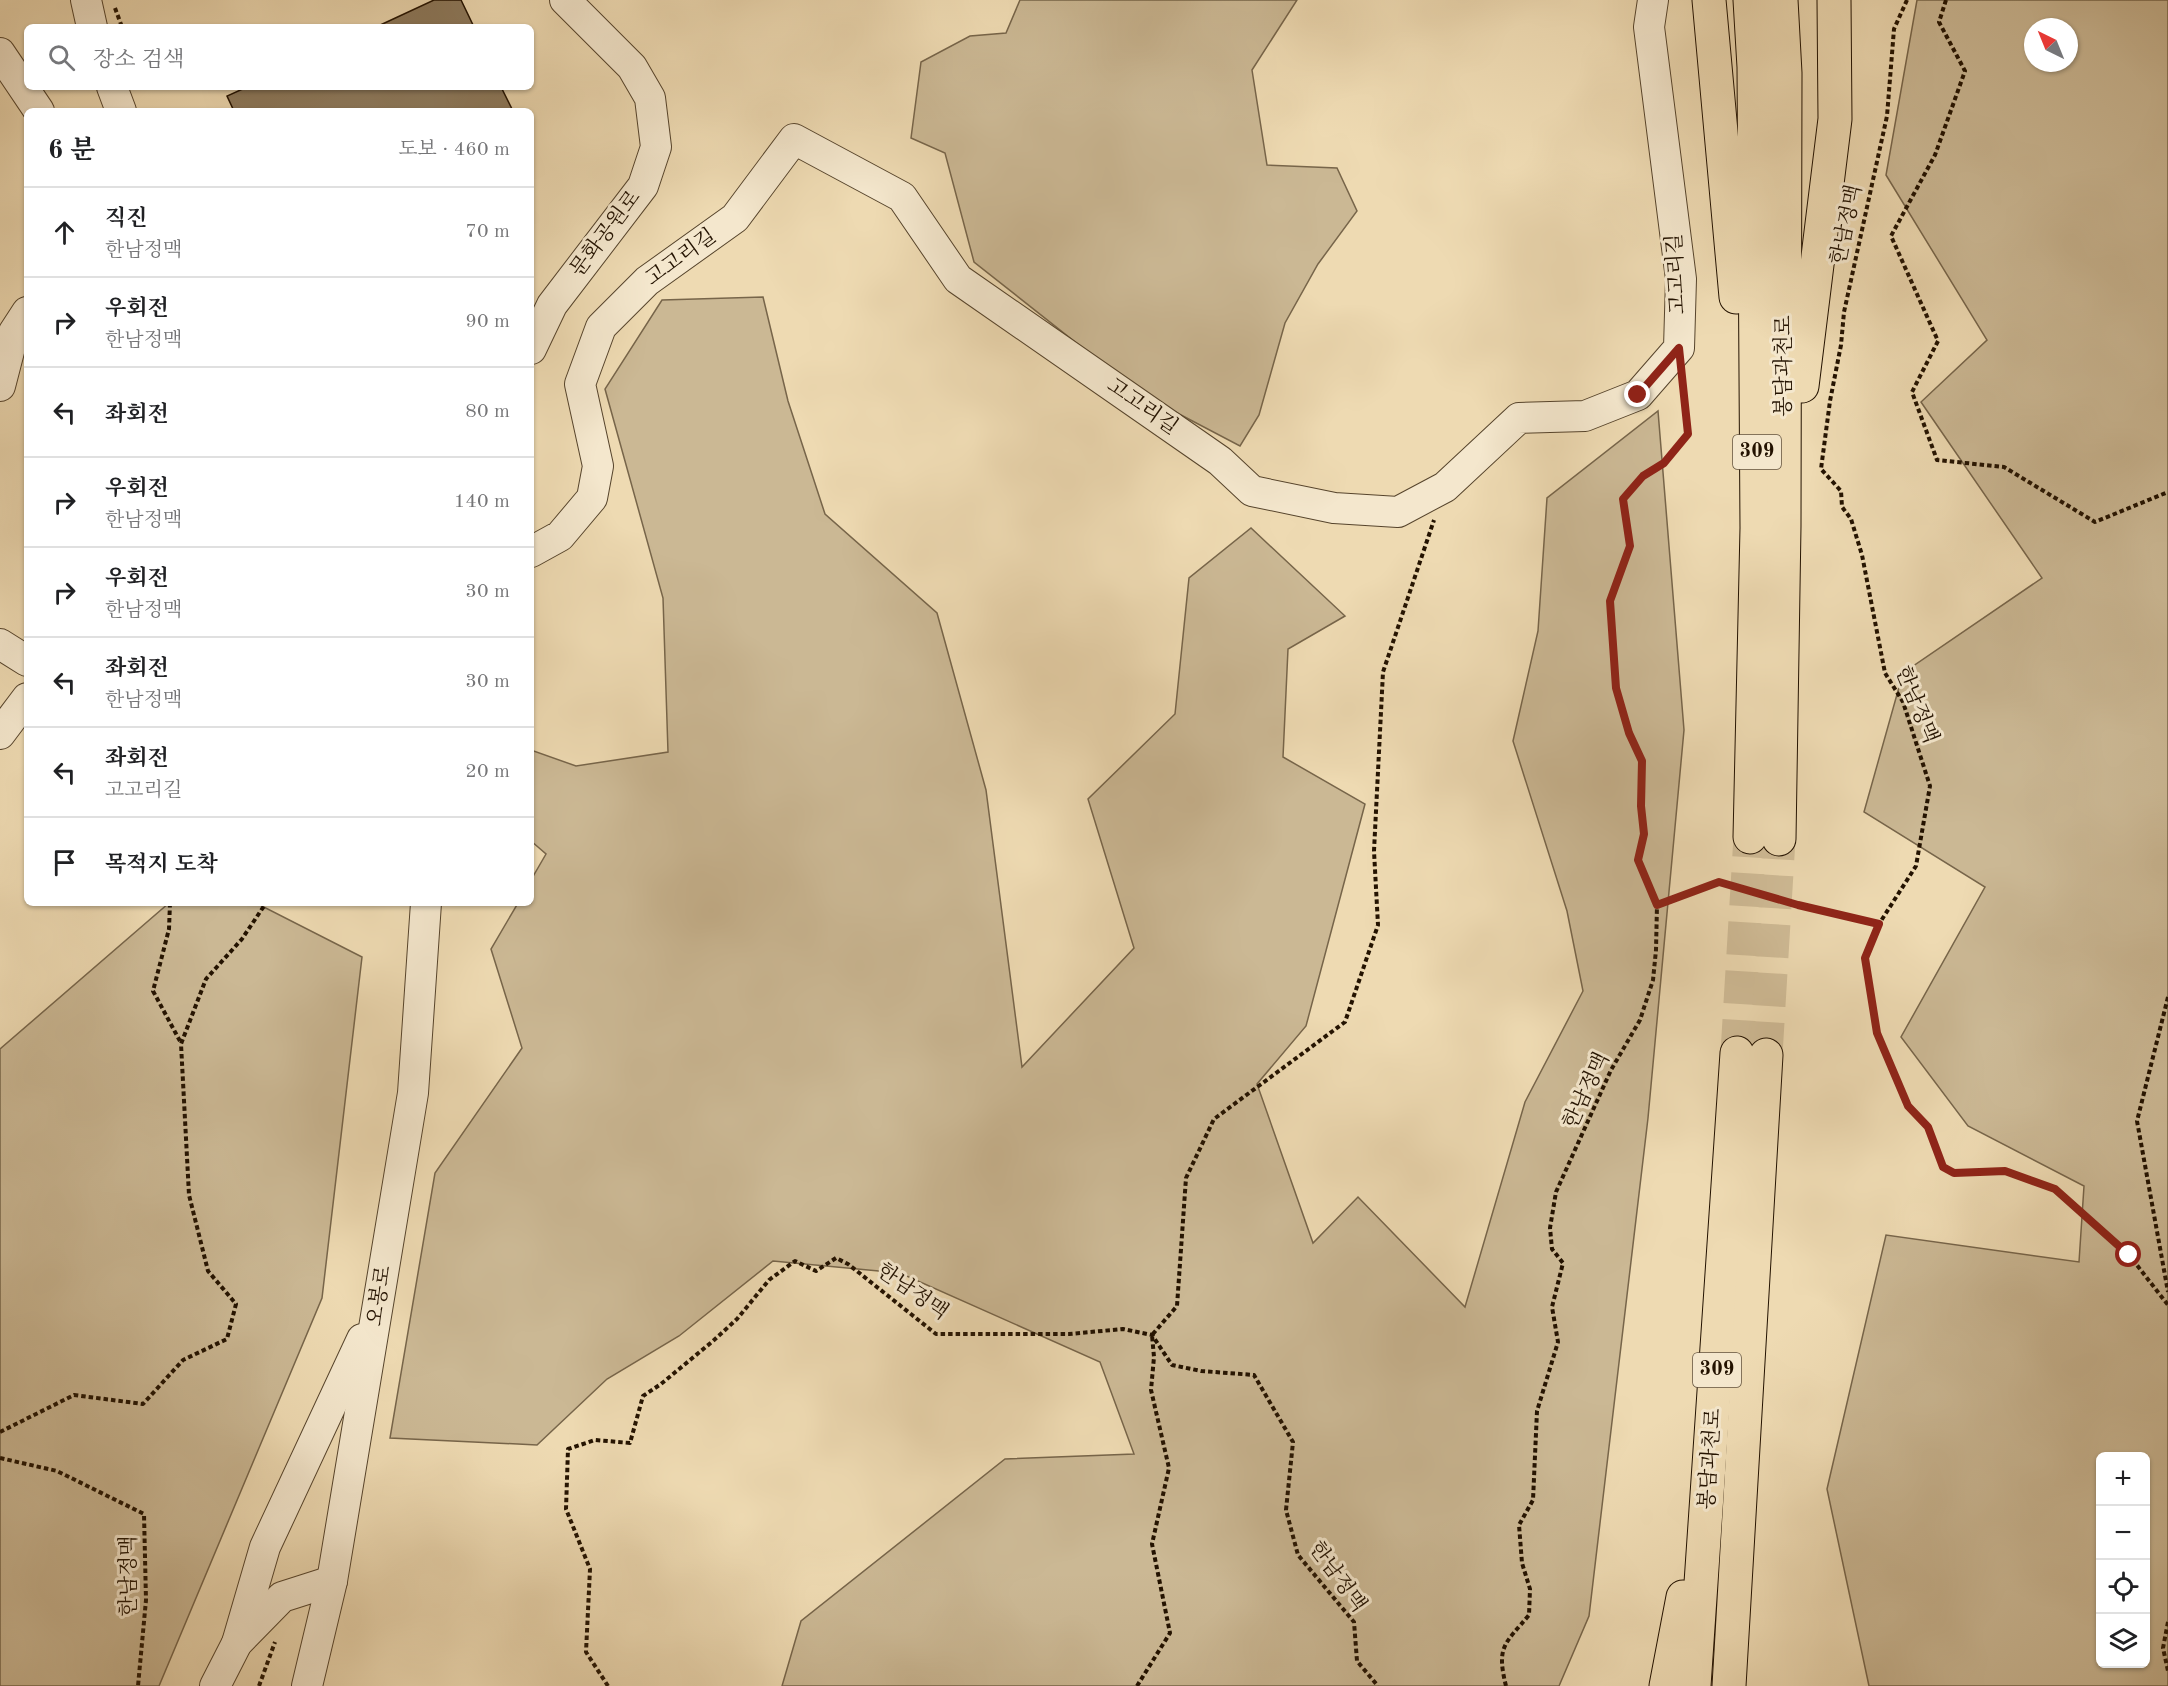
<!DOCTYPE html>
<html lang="ko">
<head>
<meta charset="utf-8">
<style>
  body { margin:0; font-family:"Old Standard TT","Noto Serif KR",serif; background:#f6f6f6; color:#202124 }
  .controls { position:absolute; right:18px; bottom:18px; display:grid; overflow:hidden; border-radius:9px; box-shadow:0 2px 4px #0004 }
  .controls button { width:54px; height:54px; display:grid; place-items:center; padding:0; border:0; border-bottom:2px solid #e0e0e0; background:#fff; color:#202124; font:30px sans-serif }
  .compass { position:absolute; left:2024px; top:18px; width:54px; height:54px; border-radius:50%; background:#fff; box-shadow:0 2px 4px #0004; rotate:317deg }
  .stop { position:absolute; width:18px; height:18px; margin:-14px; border:4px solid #8f2418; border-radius:50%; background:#fff }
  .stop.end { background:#8f2418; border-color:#fff; box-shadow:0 2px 6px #0008 }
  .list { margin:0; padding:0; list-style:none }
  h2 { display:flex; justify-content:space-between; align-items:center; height:78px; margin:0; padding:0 24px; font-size:26px }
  h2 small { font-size:20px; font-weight:400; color:#757577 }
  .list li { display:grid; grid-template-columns:39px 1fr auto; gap:18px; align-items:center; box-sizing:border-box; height:90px; padding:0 24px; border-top:2px solid #e0e0e0 }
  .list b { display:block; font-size:22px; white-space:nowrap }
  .list p { margin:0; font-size:20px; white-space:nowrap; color:#757577 }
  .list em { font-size:20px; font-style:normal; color:#757577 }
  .icon { flex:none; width:33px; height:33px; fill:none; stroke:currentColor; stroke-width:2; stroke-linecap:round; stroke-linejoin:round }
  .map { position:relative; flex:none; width:2168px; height:1686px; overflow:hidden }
  .search { position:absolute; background:#fff; box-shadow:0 2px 4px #0004; left:24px; top:24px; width:510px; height:66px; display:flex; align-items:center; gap:15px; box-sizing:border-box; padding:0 21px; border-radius:9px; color:#757577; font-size:22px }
  .panel { position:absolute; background:#fff; box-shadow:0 2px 4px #0004; left:24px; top:108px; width:510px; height:798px; border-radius:9px }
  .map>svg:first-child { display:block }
  .green { fill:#cbb894; stroke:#77654a; stroke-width:1.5; fill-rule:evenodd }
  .building { fill:#8d7a5d; stroke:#231200; stroke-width:1.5 }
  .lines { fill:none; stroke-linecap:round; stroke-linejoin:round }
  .highway-tunnel { stroke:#d0bc97; stroke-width:33; stroke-dasharray:33 16; stroke-linecap:butt }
  .minor-casing { stroke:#56442c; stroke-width:32 }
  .highway-casing { stroke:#231200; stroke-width:35 }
  .path { stroke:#231200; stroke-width:4; stroke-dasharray:4.5 3; stroke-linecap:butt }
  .minor { stroke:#f4e7cd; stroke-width:30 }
  .highway { stroke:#eedab2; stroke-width:33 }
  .route { stroke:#8f2418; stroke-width:8 }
  .labels { text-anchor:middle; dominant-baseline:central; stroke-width:6; stroke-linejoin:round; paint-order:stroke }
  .shield { fill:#f4e7cd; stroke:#62523e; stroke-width:1.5 }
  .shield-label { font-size:20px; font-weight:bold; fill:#231200 }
  .street-label { font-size:21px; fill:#231200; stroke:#f4e7cd }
</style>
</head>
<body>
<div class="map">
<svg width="2168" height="1686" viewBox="0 0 2168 1686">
  <rect width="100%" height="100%" fill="#eedab2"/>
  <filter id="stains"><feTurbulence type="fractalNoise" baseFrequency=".00333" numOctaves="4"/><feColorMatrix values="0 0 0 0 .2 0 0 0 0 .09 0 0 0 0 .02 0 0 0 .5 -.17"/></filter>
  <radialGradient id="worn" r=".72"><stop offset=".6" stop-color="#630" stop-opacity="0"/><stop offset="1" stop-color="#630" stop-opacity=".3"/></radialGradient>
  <!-- green -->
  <g class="green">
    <polygon points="1020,0 1297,0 1252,70 1267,165 1337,168 1357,211 1318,264 1285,323 1259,415 1240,446 1141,394 974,262 945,153 911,138 921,62 970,36 1006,33"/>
    <path d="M1917,0H2168V1686H1869L1827,1489L1886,1235L2079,1262L2084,1186L1968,1126L1901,1037L1985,887L1864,812L1903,673L2042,578L1921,402L1987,340L1886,175ZM2033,27H2069V63H2033ZM2100,1456H2146V1664H2100Z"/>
    <polygon points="763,297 788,401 825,514 937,613 986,790 1022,1067 1134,948 1088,799 1175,714 1189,578 1251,528 1345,616 1288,649 1283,757 1365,804 1306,1026 1257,1084 1313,1243 1358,1197 1465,1307 1525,1102 1583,991 1567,911 1513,741 1538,631 1547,498 1658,411 1684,730 1648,1118 1589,1616 1559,1686 782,1686 801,1621 1005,1459 1134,1454 1100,1362 900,1273 773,1261 679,1336 607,1379 537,1445 390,1438 435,1173 522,1048 491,949 518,903 531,903 531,880 546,854 531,841 531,750 576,766 668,752 663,598 605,389 662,300"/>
    <polygon points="169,903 256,903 362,957 322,1298 159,1686 0,1686 0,1049"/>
  </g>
  <!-- building -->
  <g class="building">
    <polygon points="434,0 461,0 474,27 376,27"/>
    <polygon points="247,87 501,87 513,111 234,111 227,96"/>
  </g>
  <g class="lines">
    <!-- highway-tunnel -->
    <g class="highway-tunnel">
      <polyline points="1737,1053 1750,837"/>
      <polyline points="1766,1055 1779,839"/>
    </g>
    <!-- minor casing -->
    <g class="minor-casing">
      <g id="minor">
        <polyline points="86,0 92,27"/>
        <polyline points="0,53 39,111"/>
        <polyline points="112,87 121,111"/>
        <polyline points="531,349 552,305 643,186 656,147 650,98 632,67 565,0"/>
        <polyline points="0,386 14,332 27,312"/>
        <polyline points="531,552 560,536 592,498 598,466 580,384 601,327 647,281 735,218 794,139 902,197 958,279 1220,461 1252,491 1334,508 1398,512 1445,487 1519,418 1585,416 1638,395 1679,348 1681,279 1649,27 1653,0"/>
        <polyline points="0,644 27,661"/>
        <polyline points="0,734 27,698"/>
        <polyline points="237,1643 265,1547 362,1339"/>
        <polyline points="215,1686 237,1643 282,1597 332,1581"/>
        <polyline points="307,1686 332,1581 413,1093 426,903"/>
      </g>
    </g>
    <!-- highway casing -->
    <g class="highway-casing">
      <g id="highway">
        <polyline points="1709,0 1736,297"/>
        <polyline points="1750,0 1754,67 1757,528 1750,837"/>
        <polyline points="1802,386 1835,119 1834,0"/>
        <polyline points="1779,839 1784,526 1785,73 1781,0"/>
        <polyline points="1666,1686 1683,1597"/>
        <polyline points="1694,1686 1737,1053"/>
        <polyline points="1729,1686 1766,1055"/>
      </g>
    </g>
    <!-- path -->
    <g class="path">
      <polyline points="1907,0 1894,29 1887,116 1844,312 1841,345 1830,401 1821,469 1841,491 1842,507 1851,519 1862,555 1885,673 1903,702 1930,786 1916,866 1879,924 1865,959 1877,1033 1908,1106 1928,1127 1943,1167 1954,1173 2005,1171 2055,1189 2129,1255 2168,1305"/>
      <polyline points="1946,0 1939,22 1965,71 1935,155 1891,236 1938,341 1912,392 1937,460 2004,467 2095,522 2168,492"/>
      <polyline points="115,8 122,27"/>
      <polyline points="170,903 169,929 153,991 181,1043"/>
      <polyline points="1657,905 1719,882 1798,905 1879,924"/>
      <polyline points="2168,997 2137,1121 2168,1292"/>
      <polyline points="0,1432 74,1395 143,1404 183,1360 227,1339 236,1304 208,1271 189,1195 181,1044 206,979 242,939 266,903"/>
      <polyline points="0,1458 57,1471 144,1514 146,1600 138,1686"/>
      <polyline points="2168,1622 2163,1648 2168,1671"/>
      <polyline points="259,1686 275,1642"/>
      <polyline points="608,1686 586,1652 590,1569 566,1509 568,1449 595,1440 630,1443 643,1396 661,1384 713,1341 737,1319 769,1280 795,1261 816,1271 836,1258 848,1264 936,1334 1069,1334 1123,1329 1152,1335 1172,1365 1201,1371 1254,1375 1293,1442 1286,1510 1298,1555 1354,1622 1357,1661 1378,1686"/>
      <polyline points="1137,1686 1170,1633 1152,1544 1169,1468 1151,1390 1154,1357 1152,1335 1177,1306 1186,1178 1214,1119 1345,1022 1378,925 1374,851 1383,672 1434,520"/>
      <path d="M1506,1686C1496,1646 1505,1644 1529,1615L1530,1589L1522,1563L1519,1525L1533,1500L1537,1411L1558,1342L1552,1307L1563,1263L1552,1249L1550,1228L1556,1192L1611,1070L1640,1020L1653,980L1656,950L1657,905L1638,860L1644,834L1641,806L1642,761L1629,733L1615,688L1610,601L1631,546L1623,499L1643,476L1664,463L1688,434L1683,381"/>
    </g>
    <!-- minor -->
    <use href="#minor" class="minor"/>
    <!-- highway -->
    <use href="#highway" class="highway"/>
  </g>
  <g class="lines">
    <!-- route -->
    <polyline class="route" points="1638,395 1679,348 1688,434 1664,463 1643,476 1623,499 1630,546 1610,601 1616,688 1629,733 1642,761 1641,806 1644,834 1638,860 1657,905 1719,882 1798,905 1879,924 1865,958 1877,1033 1908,1106 1928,1127 1943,1167 1954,1173 2005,1171 2055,1189 2129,1255"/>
  </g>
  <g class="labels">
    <!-- shield labels -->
    <g class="shield">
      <rect x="1733" y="435" width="48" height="34" rx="4.5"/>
      <rect x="1693" y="1353" width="48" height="34" rx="4.5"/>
    </g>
    <g class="shield-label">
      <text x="1757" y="452">309</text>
      <text x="1717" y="1370">309</text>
    </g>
    <!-- street labels -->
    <g class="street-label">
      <text transform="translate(1847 225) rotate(-78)">한남정맥</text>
      <text transform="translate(606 234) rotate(-53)">문화공원로</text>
      <text transform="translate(681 258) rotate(-36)">고고리길</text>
      <text transform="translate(1677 274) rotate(-93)">고고리길</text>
      <text transform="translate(1784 366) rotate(-90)">봉담과천로</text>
      <text transform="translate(1142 407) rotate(35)">고고리길</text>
      <text transform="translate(1916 705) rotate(68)">한남정맥</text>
      <text transform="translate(1587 1091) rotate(-65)">한남정맥</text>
      <text transform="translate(912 1292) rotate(35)">한남정맥</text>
      <text transform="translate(380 1296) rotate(-81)">오봉로</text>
      <text transform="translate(1711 1459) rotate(-86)">봉담과천로</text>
      <text transform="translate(129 1576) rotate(-90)">한남정맥</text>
      <text transform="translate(1337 1577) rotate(54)">한남정맥</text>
    </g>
  </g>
  <rect width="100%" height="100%" filter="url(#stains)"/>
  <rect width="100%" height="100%" fill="url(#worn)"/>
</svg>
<div class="controls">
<button>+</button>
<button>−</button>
<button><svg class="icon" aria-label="locate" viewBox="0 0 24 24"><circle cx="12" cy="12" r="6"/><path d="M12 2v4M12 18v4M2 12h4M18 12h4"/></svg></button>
<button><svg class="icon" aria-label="layers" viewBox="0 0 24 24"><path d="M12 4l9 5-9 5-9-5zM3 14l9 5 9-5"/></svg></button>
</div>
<svg class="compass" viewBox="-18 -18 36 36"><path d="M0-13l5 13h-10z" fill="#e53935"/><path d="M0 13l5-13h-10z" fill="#757577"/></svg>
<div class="stop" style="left:2129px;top:1255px"></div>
<div class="stop end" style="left:1638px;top:395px"></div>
<div class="search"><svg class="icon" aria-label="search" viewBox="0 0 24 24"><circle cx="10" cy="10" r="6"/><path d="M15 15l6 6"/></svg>장소 검색</div>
<section class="panel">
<h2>6 분<small>도보 · 460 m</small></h2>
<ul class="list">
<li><svg class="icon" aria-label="ahead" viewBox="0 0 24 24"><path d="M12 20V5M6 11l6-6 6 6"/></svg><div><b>직진</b><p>한남정맥</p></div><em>70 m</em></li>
<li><svg class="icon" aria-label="right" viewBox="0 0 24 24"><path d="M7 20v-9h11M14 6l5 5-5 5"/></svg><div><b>우회전</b><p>한남정맥</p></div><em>90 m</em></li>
<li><svg class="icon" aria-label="left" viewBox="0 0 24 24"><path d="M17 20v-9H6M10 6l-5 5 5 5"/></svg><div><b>좌회전</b></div><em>80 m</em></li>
<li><svg class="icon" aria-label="right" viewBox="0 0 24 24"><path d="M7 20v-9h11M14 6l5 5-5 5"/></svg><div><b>우회전</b><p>한남정맥</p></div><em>140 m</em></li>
<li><svg class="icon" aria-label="right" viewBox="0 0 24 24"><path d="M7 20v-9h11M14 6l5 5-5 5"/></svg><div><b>우회전</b><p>한남정맥</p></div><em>30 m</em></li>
<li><svg class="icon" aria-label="left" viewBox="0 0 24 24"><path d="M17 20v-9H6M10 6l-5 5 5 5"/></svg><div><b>좌회전</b><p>한남정맥</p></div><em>30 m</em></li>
<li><svg class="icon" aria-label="left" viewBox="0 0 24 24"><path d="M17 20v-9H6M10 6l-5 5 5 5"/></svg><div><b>좌회전</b><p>고고리길</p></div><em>20 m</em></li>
<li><svg class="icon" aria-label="arrive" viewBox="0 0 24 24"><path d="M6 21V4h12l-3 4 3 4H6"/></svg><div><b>목적지 도착</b></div></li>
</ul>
</section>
</div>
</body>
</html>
